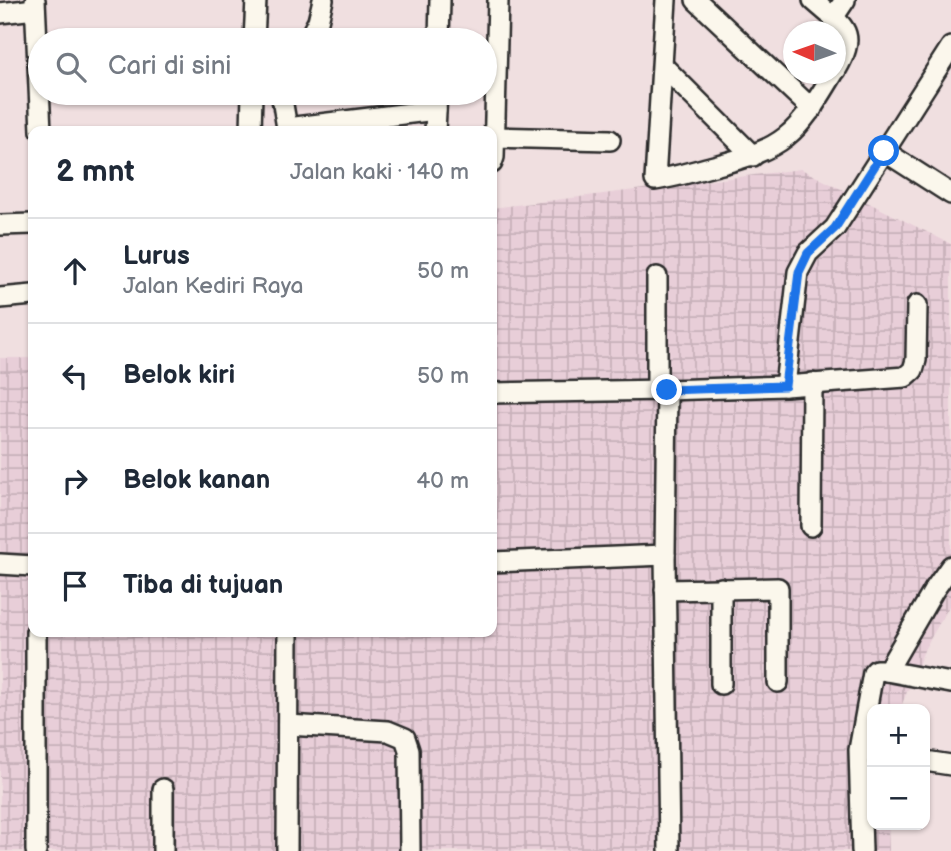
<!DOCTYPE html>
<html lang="id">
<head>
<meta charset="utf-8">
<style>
  body { margin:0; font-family:"Balsamiq Sans",sans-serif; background:#f6f6f7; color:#1f2937 }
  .controls { position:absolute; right:21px; bottom:21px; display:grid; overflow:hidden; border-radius:14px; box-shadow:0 2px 5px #0004 }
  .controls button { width:63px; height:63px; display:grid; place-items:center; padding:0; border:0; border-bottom:2px solid #e0e1e3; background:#fff; color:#1f2937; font:35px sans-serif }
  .compass { position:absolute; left:783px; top:21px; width:63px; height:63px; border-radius:50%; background:#fff; box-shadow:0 2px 5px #0004; rotate:272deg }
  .stop { position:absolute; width:21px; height:21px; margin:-16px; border:5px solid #1a73e8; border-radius:50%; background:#fff }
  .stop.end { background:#1a73e8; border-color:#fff; box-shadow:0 2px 7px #0008 }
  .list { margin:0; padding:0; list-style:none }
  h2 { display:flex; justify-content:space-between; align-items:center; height:91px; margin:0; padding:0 28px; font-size:30px }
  h2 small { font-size:23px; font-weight:400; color:#747a83 }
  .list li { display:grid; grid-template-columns:46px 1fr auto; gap:21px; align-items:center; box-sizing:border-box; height:105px; padding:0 28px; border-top:2px solid #e0e1e3 }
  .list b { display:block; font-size:26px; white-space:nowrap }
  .list p { margin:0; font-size:23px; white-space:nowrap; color:#747a83 }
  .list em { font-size:23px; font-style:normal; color:#747a83 }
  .icon { flex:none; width:38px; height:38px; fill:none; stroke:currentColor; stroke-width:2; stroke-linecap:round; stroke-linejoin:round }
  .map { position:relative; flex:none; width:951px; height:851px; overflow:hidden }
  .search { position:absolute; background:#fff; box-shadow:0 2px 5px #0004; left:28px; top:28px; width:469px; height:77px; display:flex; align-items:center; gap:18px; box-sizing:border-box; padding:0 24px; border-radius:38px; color:#747a83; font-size:26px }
  .panel { position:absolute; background:#fff; box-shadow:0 2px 5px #0004; left:28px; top:126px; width:469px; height:511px; border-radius:14px }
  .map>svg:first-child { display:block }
  .industrial { fill:url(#industrial-grid) }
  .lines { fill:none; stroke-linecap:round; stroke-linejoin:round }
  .minor-casing { stroke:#2b2b2b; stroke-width:24 }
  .minor { stroke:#fbf7ec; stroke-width:19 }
  .route { stroke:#1a73e8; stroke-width:9 }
</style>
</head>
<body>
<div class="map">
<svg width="951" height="851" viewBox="0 0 951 851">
  <defs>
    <pattern id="industrial-grid" width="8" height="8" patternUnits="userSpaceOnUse" patternTransform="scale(1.75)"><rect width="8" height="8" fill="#e8ced8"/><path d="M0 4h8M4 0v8" fill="none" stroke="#c7b1ba"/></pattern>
  </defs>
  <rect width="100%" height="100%" fill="#f0dfe0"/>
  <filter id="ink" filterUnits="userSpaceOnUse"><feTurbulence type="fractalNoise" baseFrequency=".0143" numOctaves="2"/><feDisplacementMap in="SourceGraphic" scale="14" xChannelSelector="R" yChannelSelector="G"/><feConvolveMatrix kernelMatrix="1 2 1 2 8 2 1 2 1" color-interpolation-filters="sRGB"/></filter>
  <g filter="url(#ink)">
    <!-- industrial -->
    <polygon class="industrial" points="801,169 951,244 951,603 925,648 900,709 872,709 872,825 888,825 889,851 0,851 0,358 33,358 33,632 492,632 492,208"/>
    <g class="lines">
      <!-- minor casing -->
      <g class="minor-casing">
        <g id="minor">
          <polyline points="35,0 41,131"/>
          <path d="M666,0L655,180C675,177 695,171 714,166C785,148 796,136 833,74"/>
          <polyline points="696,0 812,109"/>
          <path d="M813,0C843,27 859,30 836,70"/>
          <polyline points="0,13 35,9"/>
          <polyline points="833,18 845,0"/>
          <polyline points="254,40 256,0"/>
          <polyline points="308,40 318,21 323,0"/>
          <polyline points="439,40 440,0"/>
          <polyline points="663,66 753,156"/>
          <polyline points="281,93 287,128 436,110"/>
          <polyline points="251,131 252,93"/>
          <polyline points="435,131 437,93"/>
          <polyline points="494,137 610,140"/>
          <polyline points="884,151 951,194"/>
          <polyline points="492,163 494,157 498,0"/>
          <polyline points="0,225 33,224"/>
          <polyline points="657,277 657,389"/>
          <polyline points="0,298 33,295"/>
          <polyline points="785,386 798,272 808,253 835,228 951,47"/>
          <polyline points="667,390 785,386 905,377 913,370 916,360 917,305"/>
          <polyline points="492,393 667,390 665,555 669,851"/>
          <polyline points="811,526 812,383"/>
          <polyline points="492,562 665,555"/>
          <polyline points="0,564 33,566"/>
          <polyline points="665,590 778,588 778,682"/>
          <polyline points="36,632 36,851"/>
          <polyline points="887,671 934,590 951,566"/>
          <polyline points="721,684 721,588"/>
          <polyline points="288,725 388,731 405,738 409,750 410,851"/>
          <polyline points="925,761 951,765"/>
          <polyline points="163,851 163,789"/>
          <polyline points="287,851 288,632"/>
          <polyline points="862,851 859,750 873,673 876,670 881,670 951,683"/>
        </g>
      </g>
      <!-- minor -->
      <use href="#minor" class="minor"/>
    </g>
  </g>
  <g class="lines" filter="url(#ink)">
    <!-- route -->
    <polyline class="route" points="667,390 785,386 799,272 808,253 835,228 884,151"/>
  </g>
</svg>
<div class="controls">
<button>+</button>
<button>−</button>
</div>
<svg class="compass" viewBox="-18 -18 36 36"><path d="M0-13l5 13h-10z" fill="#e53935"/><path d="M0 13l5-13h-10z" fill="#747a83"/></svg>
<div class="stop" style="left:884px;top:151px"></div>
<div class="stop end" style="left:667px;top:390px"></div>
<div class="search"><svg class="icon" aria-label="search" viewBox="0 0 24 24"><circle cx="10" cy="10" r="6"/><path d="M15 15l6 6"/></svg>Cari di sini</div>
<section class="panel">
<h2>2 mnt<small>Jalan kaki · 140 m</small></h2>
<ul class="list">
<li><svg class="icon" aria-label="ahead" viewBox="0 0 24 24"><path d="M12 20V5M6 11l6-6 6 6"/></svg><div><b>Lurus</b><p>Jalan Kediri Raya</p></div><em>50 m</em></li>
<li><svg class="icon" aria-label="left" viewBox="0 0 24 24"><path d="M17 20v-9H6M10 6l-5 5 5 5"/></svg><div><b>Belok kiri</b></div><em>50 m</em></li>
<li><svg class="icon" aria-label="right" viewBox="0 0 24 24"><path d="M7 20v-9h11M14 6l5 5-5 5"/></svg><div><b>Belok kanan</b></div><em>40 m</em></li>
<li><svg class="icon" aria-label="arrive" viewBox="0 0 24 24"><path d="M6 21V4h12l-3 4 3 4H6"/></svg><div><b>Tiba di tujuan</b></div></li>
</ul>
</section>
</div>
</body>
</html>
